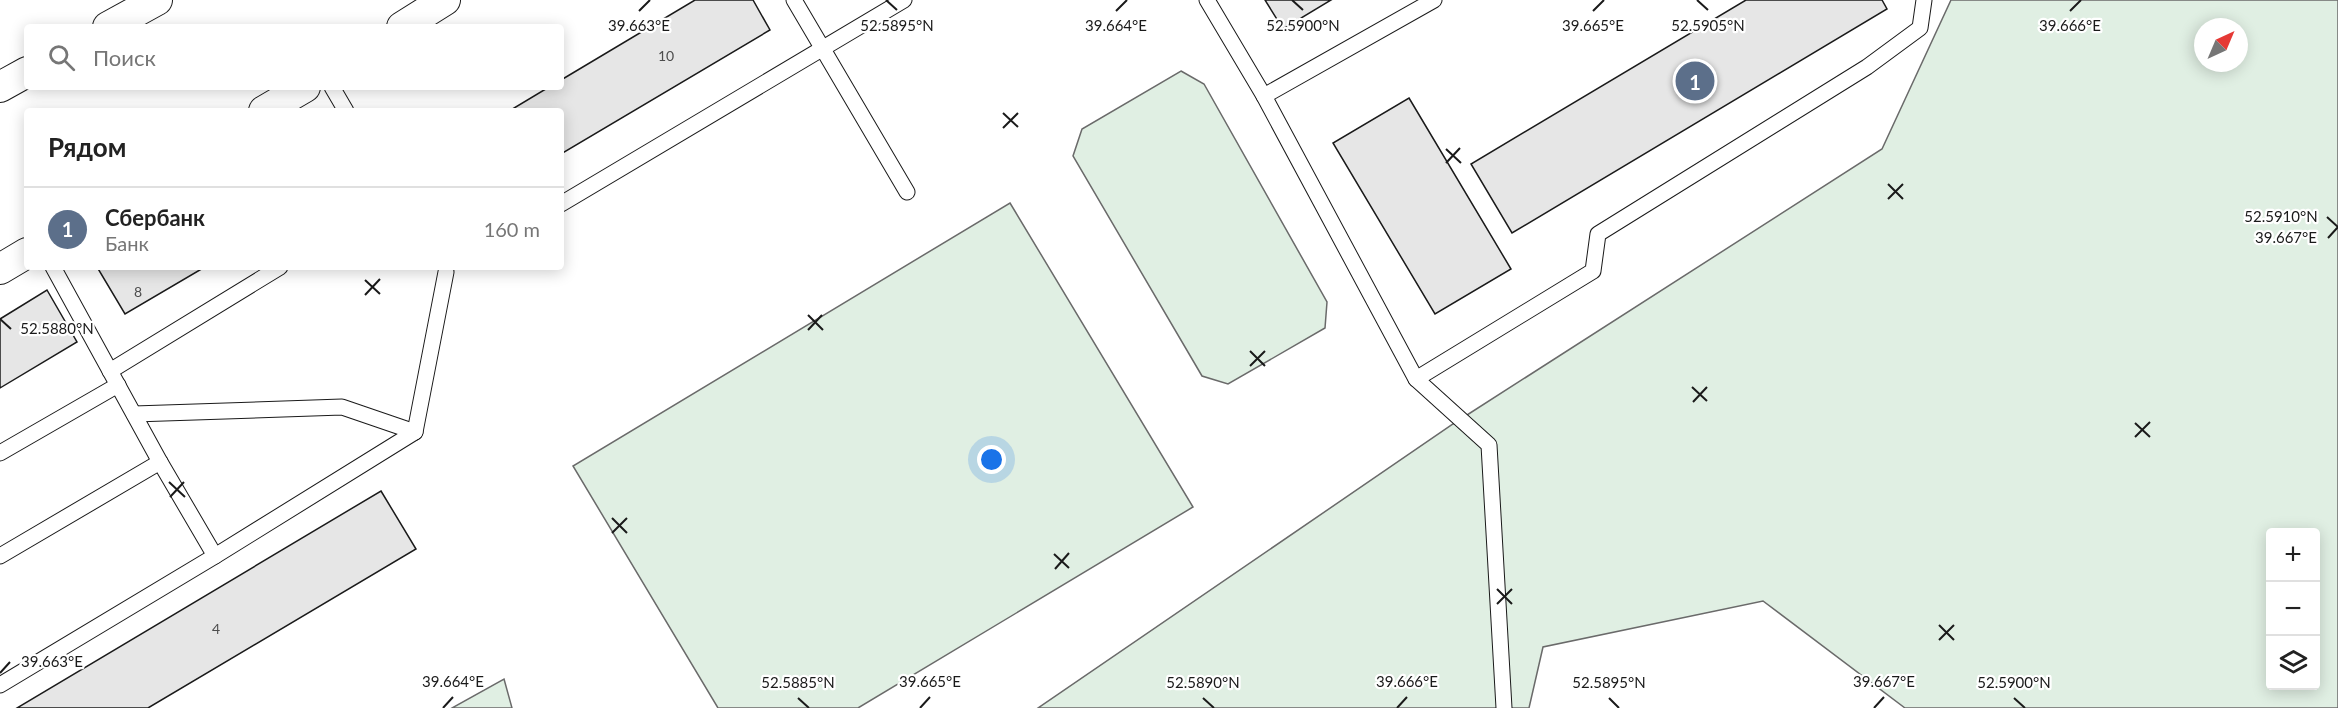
<!DOCTYPE html>
<html lang="ru">
<head>
<meta charset="utf-8">
<style>
  body { margin:0; font-family:Lato,sans-serif; background:#f6f6f6; color:#222 }
  .controls { position:absolute; right:18px; bottom:18px; display:grid; overflow:hidden; border-radius:6px; box-shadow:0 3px 15px #0003 }
  .controls button { width:54px; height:54px; display:grid; place-items:center; padding:0; border:0; border-bottom:2px solid #e0e0e0; background:#fff; color:#222; font:30px sans-serif }
  .compass { position:absolute; left:2194px; top:18px; width:54px; height:54px; border-radius:50%; background:#fff; box-shadow:0 3px 15px #0003; rotate:44deg }
  .you { position:absolute; left:992px; top:460px; width:21px; height:21px; margin:-15px; border:4px solid #fff; border-radius:50%; background:#1a73e8; box-shadow:0 0 0 9px #1a73e833 }
  .badge { display:grid; place-items:center; width:39px; height:39px; border-radius:50%; background:#c62828; color:#fff; font-size:20px; font-weight:700 }
  .pin { position:absolute; translate:-50% -50%; border:3px solid #fff; box-shadow:0 2px 6px #0006 }
  .list { margin:0; padding:0; list-style:none }
  h2 { display:flex; justify-content:space-between; align-items:center; height:78px; margin:0; padding:0 24px; font-size:26px }
  h2 small { font-size:20px; font-weight:400; color:#767676 }
  .list li { display:grid; grid-template-columns:39px 1fr auto; gap:18px; align-items:center; box-sizing:border-box; height:84px; padding:0 24px; border-top:2px solid #e0e0e0 }
  .list b { display:block; font-size:22px; white-space:nowrap }
  .list p { margin:0; font-size:20px; white-space:nowrap; color:#767676 }
  .list em { font-size:20px; font-style:normal; color:#767676 }
  .icon { flex:none; width:33px; height:33px; fill:none; stroke:currentColor; stroke-width:2; stroke-linecap:round; stroke-linejoin:round }
  .map { position:relative; flex:none; width:2338px; height:708px; overflow:hidden }
  .search { position:absolute; background:#fff; box-shadow:0 3px 15px #0003; left:24px; top:24px; width:540px; height:66px; display:flex; align-items:center; gap:15px; box-sizing:border-box; padding:0 21px; border-radius:6px; color:#767676; font-size:22px }
  .panel { position:absolute; background:#fff; box-shadow:0 3px 15px #0003; left:24px; top:108px; width:540px; height:162px; border-radius:6px }
  .map>svg:first-child { display:block }
  .green { fill:#e0efe3; stroke:#6a6a6a; stroke-width:1.5; fill-rule:evenodd }
  .building { fill:#e6e6e6; stroke:#1a1a1a; stroke-width:1.5 }
  .lines { fill:none; stroke-linecap:round; stroke-linejoin:round }
  .lane-casing { stroke:#1a1a1a; stroke-width:17 }
  .street-casing { stroke:#1a1a1a; stroke-width:32 }
  .lane { stroke:#fff; stroke-width:15 }
  .street { stroke:#fff; stroke-width:30 }
  .ticks { fill:none; stroke:#1a1a1a; stroke-width:2 }
  .labels { text-anchor:middle; dominant-baseline:central; stroke-width:4.5; stroke-linejoin:round; paint-order:stroke }
  .number-label { font-size:14px; fill:#4d4d4d }
  .ticks-label { font-size:15px; text-anchor:middle; fill:#1a1a1a; stroke:#fff; stroke-width:4.5; stroke-linejoin:round; paint-order:stroke }
</style>
</head>
<body>
<div class="map">
<svg width="2338" height="708" viewBox="0 0 2338 708">
  <rect width="100%" height="100%" fill="#fff"/>
  <!-- green -->
  <g class="green">
    <path d="M1951,0H2338V708H1905L1763,601L1543,647L1529,708H1038L1453,424L1882,149ZM2203,27H2239V63H2203ZM2270,532H2316V686H2270Z"/>
    <polygon points="1181,71 1204,84 1327,302 1325,328 1228,384 1202,376 1073,156 1082,129"/>
    <polygon points="1010,203 1193,507 858,708 718,708 573,466"/>
    <polygon points="504,679 512,708 452,708"/>
  </g>
  <!-- building -->
  <g class="building">
    <polygon points="695,0 753,0 770,30 561,154 561,111 509,111 549,87 561,87 561,80"/>
    <polygon points="1265,0 1331,0 1283,29"/>
    <polygon points="1746,0 1882,0 1887,9 1512,233 1471,164"/>
    <polygon points="1409,98 1511,269 1435,314 1333,143"/>
    <polygon points="97,267 205,267 125,314"/>
    <polygon points="47,290 77,342 0,388 0,319"/>
    <polygon points="381,491 416,549 148,708 17,708"/>
  </g>
  <g class="lines">
    <!-- lane casing -->
    <g class="lane-casing">
      <g id="lane">
        <polyline points="794,0 907,192"/>
        <polyline points="1207,0 1264,96 1416,379 1593,271 1598,234 1867,67 1920,28 1924,0"/>
        <polyline points="332,87 346,111"/>
        <polyline points="1264,96 1434,0"/>
        <polyline points="561,204 904,0"/>
        <polyline points="53,267 160,462 215,556"/>
        <polyline points="110,371 280,267"/>
        <polyline points="1416,379 1489,445 1504,708"/>
        <polyline points="134,414 342,407 415,432"/>
        <polyline points="0,453 118,385"/>
        <polyline points="0,556 160,462"/>
        <polyline points="0,685 215,556 415,432 446,272"/>
      </g>
    </g>
    <!-- street casing -->
    <g class="street-casing">
      <g id="street">
        <polyline points="108,27 157,0"/>
        <polyline points="402,27 445,0"/>
        <polyline points="0,87 27,72"/>
        <polyline points="264,111 305,87"/>
        <polyline points="0,269 27,253"/>
      </g>
    </g>
    <!-- lane -->
    <use href="#lane" class="lane"/>
    <!-- street -->
    <use href="#street" class="street"/>
  </g>
  <!-- ticks -->
  <path class="ticks" d="M886,0L897,10M1292,0L1303,10M1697,0L1708,10M639,11L650,0M1116,11L1127,0M1593,11L1604,0M2070,11L2081,0M1003,113L1018,127M1003,128L1018,113M1446,149L1461,163M1446,163L1460,148M1888,184L1903,199M1888,199L1903,184M2327,217L2338,227M2328,238L2338,227M365,280L380,294M365,295L380,279M808,315L823,330M0,319L11,329M808,330L822,315M1250,351L1265,366M1250,366L1265,351M1692,387L1707,401M1693,402L1707,387M2135,423L2150,437M2135,437L2150,422M169,482L185,497M170,497L184,482M612,518L627,533M612,533L627,518M1054,554L1069,568M1055,569L1069,553M1497,589L1512,604M1497,604L1512,589M1939,625L1954,640M1939,640L1954,625M0,673L10,662M798,698L809,708M1203,698L1214,708M1609,698L1619,708M2014,698L2025,708M443,708L453,697M920,708L930,697M1397,708L1407,697M1874,708L1884,697"/>
  <g class="labels">
    <!-- number labels -->
    <g class="number-label">
      <text x="666" y="55">10</text>
      <text x="138" y="291">8</text>
      <text x="216" y="628">4</text>
    </g>
  </g>
  <g class="ticks-label">
    <text x="897" y="31">52.5895°N</text>
    <text x="1303" y="31">52.5900°N</text>
    <text x="1708" y="31">52.5905°N</text>
    <text x="639" y="31">39.663°E</text>
    <text x="1116" y="31">39.664°E</text>
    <text x="1593" y="31">39.665°E</text>
    <text x="2070" y="31">39.666°E</text>
    <text x="2281" y="222">52.5910°N</text>
    <text x="2286" y="243">39.667°E</text>
    <text x="57" y="334">52.5880°N</text>
    <text x="52" y="667">39.663°E</text>
    <text x="453" y="687">39.664°E</text>
    <text x="930" y="687">39.665°E</text>
    <text x="1407" y="687">39.666°E</text>
    <text x="1884" y="687">39.667°E</text>
    <text x="798" y="688">52.5885°N</text>
    <text x="1203" y="688">52.5890°N</text>
    <text x="1609" y="688">52.5895°N</text>
    <text x="2014" y="688">52.5900°N</text>
  </g>
</svg>
<div class="controls">
<button>+</button>
<button>−</button>
<button><svg class="icon" aria-label="layers" viewBox="0 0 24 24"><path d="M12 4l9 5-9 5-9-5zM3 14l9 5 9-5"/></svg></button>
</div>
<svg class="compass" viewBox="-18 -18 36 36"><path d="M0-13l5 13h-10z" fill="#e53935"/><path d="M0 13l5-13h-10z" fill="#767676"/></svg>
<div class="you"></div>
<div class="pin badge" style="left:1695px;top:81px;background:#5c6f8a">1</div>
<div class="search"><svg class="icon" aria-label="search" viewBox="0 0 24 24"><circle cx="10" cy="10" r="6"/><path d="M15 15l6 6"/></svg>Поиск</div>
<section class="panel">
<h2>Рядом<small></small></h2>
<ul class="list">
<li><span class="badge" style="background:#5c6f8a">1</span><div><b>Сбербанк</b><p>Банк</p></div><em>160 m</em></li>
</ul>
</section>
</div>
</body>
</html>
